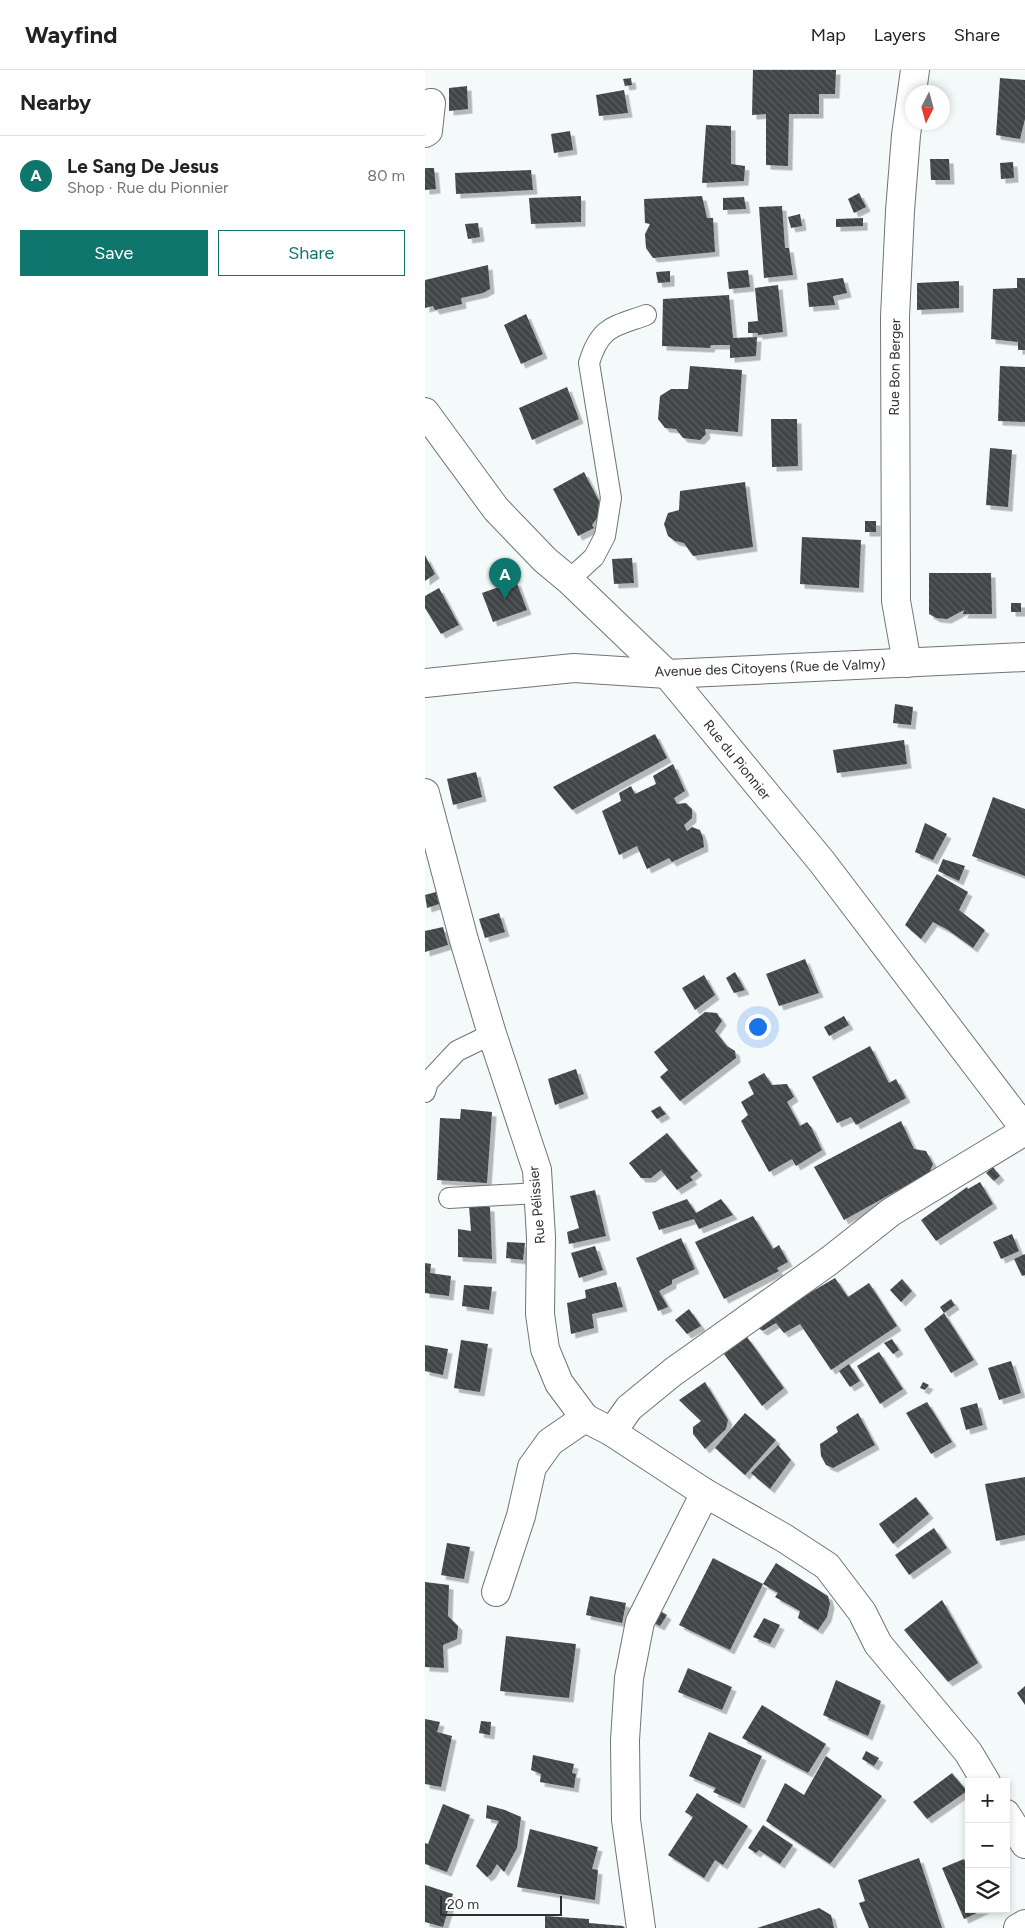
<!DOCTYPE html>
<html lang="en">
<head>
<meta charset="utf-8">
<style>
  body { margin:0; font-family:Figtree,sans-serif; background:#f2f2f2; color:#222 }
  .controls { position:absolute; right:15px; bottom:15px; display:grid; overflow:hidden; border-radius:0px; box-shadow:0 2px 8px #0003 }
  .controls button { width:45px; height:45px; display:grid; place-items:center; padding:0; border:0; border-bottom:1px solid #e0e0e0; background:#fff; color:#222; font:25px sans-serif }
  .compass { position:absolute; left:480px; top:15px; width:45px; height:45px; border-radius:50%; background:#fff; box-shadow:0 2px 8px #0003; rotate:186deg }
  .scale { position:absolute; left:15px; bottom:12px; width:122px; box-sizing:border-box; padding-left:5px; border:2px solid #2e3030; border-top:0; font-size:14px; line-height:18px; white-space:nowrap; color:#2e3030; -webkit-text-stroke:4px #fff; paint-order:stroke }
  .you { position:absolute; left:332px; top:956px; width:18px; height:18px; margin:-12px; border:4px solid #fff; border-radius:50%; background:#1a73e8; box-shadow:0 0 0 8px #1a73e833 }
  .badge { display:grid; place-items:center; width:32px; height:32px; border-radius:50%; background:#0f766e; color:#fff; font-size:16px; font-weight:700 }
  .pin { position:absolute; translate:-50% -41px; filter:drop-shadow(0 1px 2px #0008) }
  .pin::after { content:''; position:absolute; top:26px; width:18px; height:15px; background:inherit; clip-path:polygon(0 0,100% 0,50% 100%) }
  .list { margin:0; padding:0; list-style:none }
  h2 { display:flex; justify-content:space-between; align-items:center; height:65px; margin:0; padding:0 20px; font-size:21px }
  h2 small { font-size:16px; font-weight:400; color:#767676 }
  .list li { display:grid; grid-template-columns:32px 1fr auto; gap:15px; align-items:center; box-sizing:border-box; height:80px; padding:0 20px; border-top:1px solid #e0e0e0 }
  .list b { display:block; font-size:19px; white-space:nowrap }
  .list p { margin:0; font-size:16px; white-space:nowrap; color:#767676 }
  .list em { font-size:16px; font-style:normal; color:#767676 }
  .actions { display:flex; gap:10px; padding:15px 20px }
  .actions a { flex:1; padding:11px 0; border:1px solid #0f766e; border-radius:0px; text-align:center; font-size:18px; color:#0f766e }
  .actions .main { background:#0f766e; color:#fff }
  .icon { flex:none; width:28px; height:28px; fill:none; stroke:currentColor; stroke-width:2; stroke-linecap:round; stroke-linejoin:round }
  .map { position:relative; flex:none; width:600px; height:1858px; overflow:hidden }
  header { display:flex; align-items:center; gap:30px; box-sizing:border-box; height:70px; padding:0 25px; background:#fff; border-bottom:1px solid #e0e0e0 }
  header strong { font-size:24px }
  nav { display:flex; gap:28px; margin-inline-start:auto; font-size:18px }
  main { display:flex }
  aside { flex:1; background:#fff }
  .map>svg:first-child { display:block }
  .building { fill:url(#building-back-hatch); filter:url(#shadow) }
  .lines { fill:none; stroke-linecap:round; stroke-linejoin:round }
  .service-casing { stroke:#6f7475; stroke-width:22 }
  .minor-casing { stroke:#6f7475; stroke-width:30 }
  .service { stroke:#fff; stroke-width:20 }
  .minor { stroke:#fff; stroke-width:28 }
  .labels { text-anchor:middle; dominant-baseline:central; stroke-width:5; stroke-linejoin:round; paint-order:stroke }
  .street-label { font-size:14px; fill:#2e3030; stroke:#fff }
</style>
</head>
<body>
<header>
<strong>Wayfind</strong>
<nav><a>Map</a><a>Layers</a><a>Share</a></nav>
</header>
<main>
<aside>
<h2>Nearby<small></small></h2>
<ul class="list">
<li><span class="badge">A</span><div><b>Le Sang De Jesus</b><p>Shop · Rue du Pionnier</p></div><em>80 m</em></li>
</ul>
<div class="actions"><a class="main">Save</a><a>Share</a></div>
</aside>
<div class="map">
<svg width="600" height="1858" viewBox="0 0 600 1858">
  <defs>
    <pattern id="building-back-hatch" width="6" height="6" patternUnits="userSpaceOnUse" patternTransform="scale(1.25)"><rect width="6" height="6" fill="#414547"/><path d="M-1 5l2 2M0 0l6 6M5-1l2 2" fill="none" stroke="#5a5e5f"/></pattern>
    <filter id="shadow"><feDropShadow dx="4.5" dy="4.5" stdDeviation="0" flood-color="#0004"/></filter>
  </defs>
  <rect width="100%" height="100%" fill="#f4f9fa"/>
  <!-- building -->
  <g class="building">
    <polygon points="328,0 411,0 410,24 394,24 394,44 364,44 363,96 341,95 341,44 327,45"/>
    <polygon points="206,8 207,15 200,16 198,9"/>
    <polygon points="575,8 600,10 600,49 595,69 571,65"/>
    <polygon points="42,16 43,39 24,41 24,18"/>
    <polygon points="199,20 203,43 174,46 171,25"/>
    <polygon points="281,55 306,56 306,94 320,96 319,111 277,113"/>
    <polygon points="145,61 148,80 129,83 126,64"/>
    <polygon points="505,89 524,89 525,110 506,110"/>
    <polygon points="588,92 589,108 576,109 575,93"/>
    <polygon points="0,98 9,98 11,119 0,120"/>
    <polygon points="106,100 108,120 31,124 30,103"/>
    <polygon points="434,123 441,137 429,143 423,129"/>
    <polygon points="156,126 156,152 106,154 104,128"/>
    <polygon points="277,126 282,148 288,148 290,182 228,188 221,178 220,164 225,154 220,153 219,129"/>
    <polygon points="319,127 321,139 298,140 298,128"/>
    <polygon points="357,136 360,178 364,178 368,205 339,208 334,137"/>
    <polygon points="375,144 377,156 366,158 363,147"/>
    <polygon points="438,148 438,156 411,157 411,149"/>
    <polygon points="53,153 55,167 43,169 40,154"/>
    <polygon points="63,195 65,219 58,223 36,228 37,234 10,240 8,236 0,238 0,210"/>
    <polygon points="323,200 325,217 304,219 302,202"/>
    <polygon points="245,201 245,212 233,213 231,202"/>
    <polygon points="418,208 422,223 408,226 410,235 384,237 382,213"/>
    <polygon points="592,208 600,208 600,280 593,280 593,272 566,269 568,219 592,218"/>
    <polygon points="534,211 534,238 492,240 492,213"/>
    <polygon points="353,215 358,262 333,265 333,263 323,263 323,252 333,251 330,218"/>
    <polygon points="304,225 308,268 332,267 331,286 305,288 305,275 286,275 285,278 237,276 238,229"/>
    <polygon points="101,244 118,284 96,294 79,255"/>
    <polygon points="265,296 317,300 313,362 280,359 281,364 275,370 258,368 251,359 240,358 233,349 235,326 246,319 263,319"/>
    <polygon points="575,296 600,297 600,352 573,351"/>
    <polygon points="142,317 154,349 107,370 94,338"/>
    <polygon points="346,349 372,349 373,396 347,397"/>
    <polygon points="565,378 587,380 583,437 561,435"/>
    <polygon points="159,402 174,431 173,447 167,455 169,458 153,466 128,419"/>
    <polygon points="320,412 328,477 268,486 259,473 250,471 243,466 239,454 243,443 254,440 255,421"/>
    <rect x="440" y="451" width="11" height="11"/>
    <polygon points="377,467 436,470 434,518 375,514"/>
    <polygon points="0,485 10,504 0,511"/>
    <polygon points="207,488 209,513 189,514 187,489"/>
    <polygon points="504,503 566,503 567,544 538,544 539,540 522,549 511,548 504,544"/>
    <polygon points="91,511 102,540 68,552 57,523"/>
    <polygon points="14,518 34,555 16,564 0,538 0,526"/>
    <rect x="586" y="533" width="10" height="9"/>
    <polygon points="470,634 488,637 486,655 468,653"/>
    <polygon points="230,664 242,688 147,740 128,717"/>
    <polygon points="479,670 482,694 412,703 408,680"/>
    <polygon points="248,694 260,721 249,728 252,734 261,733 267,739 267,748 259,755 262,761 267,757 275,760 278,768 279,777 247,792 244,788 222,799 212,776 194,785 177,741 196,731 194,723 206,716 210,724 231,714 228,706"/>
    <polygon points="51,702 57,727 28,735 22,709"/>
    <polygon points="568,727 600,739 600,806 547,786"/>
    <polygon points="500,753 522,764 508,790 490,782"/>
    <polygon points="518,789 540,796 534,811 513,801"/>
    <polygon points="512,804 543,822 534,840 560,860 548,878 523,860 508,852 496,869 480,855"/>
    <polygon points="11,822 14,834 2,838 0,825"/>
    <polygon points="74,843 80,862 60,868 54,849"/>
    <polygon points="18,857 23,875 0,882 0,861"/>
    <polygon points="380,889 394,923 354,936 341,904"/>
    <polygon points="310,902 320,920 309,923 301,908"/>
    <polygon points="279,905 290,925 270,940 257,918"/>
    <polygon points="280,942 292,943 297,951 290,961 302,976 310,981 311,988 255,1031 235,1007 243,1000 229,982"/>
    <polygon points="419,946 424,955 404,966 399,957"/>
    <polygon points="445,976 464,1013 471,1009 481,1028 431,1055 426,1047 412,1053 387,1007"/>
    <polygon points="151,999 159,1024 130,1035 123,1009"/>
    <polygon points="339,1003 347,1015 362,1014 369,1027 362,1032 375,1056 382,1052 386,1057 397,1080 371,1096 367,1089 344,1102 316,1051 323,1045 316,1032 329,1024 323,1012"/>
    <polygon points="235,1036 241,1044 232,1049 226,1041"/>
    <polygon points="36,1039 67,1042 62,1113 12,1110 15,1048 35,1049"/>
    <polygon points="476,1051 489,1079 501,1081 508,1094 504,1103 419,1150 389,1097"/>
    <polygon points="242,1063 273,1101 265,1107 268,1110 252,1120 236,1100 226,1108 216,1108 204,1093"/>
    <polygon points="568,1097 575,1106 569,1111 561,1103"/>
    <polygon points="555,1112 568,1134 511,1171 496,1150 542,1117 543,1119"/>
    <polygon points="170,1120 181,1166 144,1174 142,1162 154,1158 145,1126"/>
    <polygon points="262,1129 271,1143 296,1129 308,1145 274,1159 269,1149 234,1160 227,1142"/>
    <polygon points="44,1136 65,1137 67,1189 33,1187 33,1159 46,1161"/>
    <polygon points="328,1146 348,1179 354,1175 363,1192 352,1198 354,1201 299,1229 270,1172"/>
    <polygon points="587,1164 594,1181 576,1189 568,1172"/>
    <polygon points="256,1168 270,1199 247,1210 247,1214 234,1221 243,1237 233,1241 211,1188"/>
    <polygon points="82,1172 100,1173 98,1190 81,1188"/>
    <polygon points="170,1176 178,1200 154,1208 146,1183"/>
    <polygon points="600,1184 600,1205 597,1206 589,1189"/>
    <polygon points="0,1193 6,1194 5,1203 26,1206 24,1226 0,1223"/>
    <polygon points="410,1208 423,1227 444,1213 472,1256 406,1300 375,1254 359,1263 351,1253 338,1261 333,1258 364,1235"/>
    <polygon points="477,1209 487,1221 476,1232 465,1220"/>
    <polygon points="191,1212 198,1237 167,1244 169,1258 146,1264 142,1233 161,1228 160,1220"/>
    <polygon points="39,1215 67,1217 64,1240 37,1236"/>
    <polygon points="526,1229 530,1235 519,1243 515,1237"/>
    <polygon points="264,1239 276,1256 262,1264 250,1250"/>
    <polygon points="519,1243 549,1290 526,1303 499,1259"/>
    <polygon points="322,1267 359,1318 337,1336 299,1284"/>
    <polygon points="467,1269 474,1280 468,1284 459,1273"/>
    <polygon points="36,1270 63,1274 55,1322 29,1318"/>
    <polygon points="0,1275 23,1279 18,1305 0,1301"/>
    <polygon points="454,1282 478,1319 455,1334 432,1296"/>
    <polygon points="586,1291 596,1323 574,1330 563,1298"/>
    <polygon points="424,1294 435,1311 425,1317 414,1301"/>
    <polygon points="280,1312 303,1350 301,1359 280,1379 268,1364 268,1357 276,1351 254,1330"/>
    <polygon points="498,1312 504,1315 500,1320 495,1318"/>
    <polygon points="502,1332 527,1372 506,1384 481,1343"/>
    <polygon points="552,1333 558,1355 541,1360 535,1338"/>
    <polygon points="320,1343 351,1370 320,1405 290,1378"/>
    <polygon points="433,1343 450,1375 408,1398 401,1395 396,1386 395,1374 413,1362 411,1357"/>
    <polygon points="353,1375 366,1390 345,1419 326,1403"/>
    <polygon points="600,1407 600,1465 571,1471 560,1414"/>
    <polygon points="491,1427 504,1444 468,1474 454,1454"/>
    <polygon points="509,1458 522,1478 484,1505 470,1485"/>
    <polygon points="22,1473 45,1477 39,1509 16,1505"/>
    <polygon points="288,1488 338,1514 351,1493 403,1526 405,1534 402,1547 393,1560 373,1548 375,1541 350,1527 353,1523 338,1514 305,1580 254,1555"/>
    <polygon points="0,1512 24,1515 23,1546 33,1556 32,1569 18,1575 19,1598 0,1597"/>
    <polygon points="165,1526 201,1533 197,1553 161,1545"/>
    <polygon points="517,1530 553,1593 523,1612 479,1560"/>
    <polygon points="232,1539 242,1545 235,1556 225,1551"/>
    <polygon points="339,1548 355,1555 345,1574 328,1567"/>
    <polygon points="81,1566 151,1574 144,1628 75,1621"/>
    <polygon points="263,1598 307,1617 297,1640 253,1622"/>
    <polygon points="411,1610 456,1631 443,1666 398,1645"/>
    <polygon points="600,1616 600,1635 592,1623"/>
    <polygon points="337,1635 401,1674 383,1703 317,1668"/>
    <polygon points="0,1649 15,1652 12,1662 27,1666 16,1717 0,1714"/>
    <polygon points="56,1651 66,1652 65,1665 54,1663"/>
    <polygon points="284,1662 337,1686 315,1734 288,1722 291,1718 264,1706"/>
    <polygon points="441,1681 454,1688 449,1696 437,1689"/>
    <polygon points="108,1685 149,1694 147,1703 151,1704 149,1718 115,1712 116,1704 106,1700"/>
    <polygon points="401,1686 457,1726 405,1794 341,1751 360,1713 379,1725"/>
    <polygon points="527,1703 542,1721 502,1749 488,1732"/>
    <polygon points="272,1723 323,1756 298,1795 290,1790 279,1808 243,1785 268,1747 260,1742"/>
    <polygon points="18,1734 45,1745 22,1802 0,1794 0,1773 3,1774"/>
    <polygon points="62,1735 80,1740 96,1747 92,1778 79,1802 72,1794 66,1804 62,1807 51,1796 74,1751 61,1748"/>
    <polygon points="338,1755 368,1775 355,1794 334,1780 331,1783 323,1778"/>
    <polygon points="105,1759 173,1777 167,1799 173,1800 170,1830 92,1817"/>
    <polygon points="494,1788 517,1858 444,1858 434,1833 440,1831 433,1810"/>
    <polygon points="539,1789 544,1800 544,1839 560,1839 539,1849 517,1798"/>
    <polygon points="0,1815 28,1824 18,1857 0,1852"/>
    <polygon points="394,1838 406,1845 409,1858 332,1858"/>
    <polygon points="120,1846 164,1849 164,1853 198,1856 200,1858 120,1858"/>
  </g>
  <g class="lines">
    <!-- service casing -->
    <g class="service-casing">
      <g id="service">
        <path d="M144,510L169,487L180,466L186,428L164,293C175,256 188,257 221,245"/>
        <polyline points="0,1022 3,1012 32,981 67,964"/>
        <polyline points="24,1128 113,1123"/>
      </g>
    </g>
    <!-- minor casing -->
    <g class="minor-casing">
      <g id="minor">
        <polyline points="0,63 3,61 6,33"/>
        <polyline points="0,342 71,439 120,490 144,510 242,604 397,792 600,1059"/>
        <polyline points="482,593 471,531 470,247 475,141 481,65 490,0"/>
        <polyline points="0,613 149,598 242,604 600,587"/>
        <polyline points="0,723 39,870 67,964 112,1100 116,1167 115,1244 120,1279 134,1313 160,1348 125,1372 107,1397 96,1446 71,1522"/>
        <polyline points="160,1348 187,1362 280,1423 359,1468 402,1496 437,1542 453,1574 543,1682 561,1712"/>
        <polyline points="187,1362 204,1338 248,1302 404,1191 466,1142 600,1061"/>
        <polyline points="581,1744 600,1774"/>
        <polyline points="216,1858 201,1750 200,1670 204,1608 215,1552 280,1423"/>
        <polyline points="593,1858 600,1854"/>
      </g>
    </g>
    <!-- service -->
    <use href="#service" class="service"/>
    <!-- minor -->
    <use href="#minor" class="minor"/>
  </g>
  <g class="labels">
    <!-- street labels -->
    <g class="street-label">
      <text transform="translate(470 297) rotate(-89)">Rue Bon Berger</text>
      <text transform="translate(345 598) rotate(-2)">Avenue des Citoyens (Rue de Valmy)</text>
      <text transform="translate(312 690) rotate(51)">Rue du Pionnier</text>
      <text transform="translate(112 1135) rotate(-95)">Rue Pélissier</text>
    </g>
  </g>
</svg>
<div class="controls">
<button>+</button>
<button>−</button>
<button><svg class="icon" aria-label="layers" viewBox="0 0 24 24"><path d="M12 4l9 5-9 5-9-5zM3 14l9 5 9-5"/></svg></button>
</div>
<svg class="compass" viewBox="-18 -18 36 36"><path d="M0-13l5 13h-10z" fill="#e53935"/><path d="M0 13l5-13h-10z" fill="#767676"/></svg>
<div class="scale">20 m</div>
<div class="you"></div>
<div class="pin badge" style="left:80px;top:529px">A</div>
</div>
</main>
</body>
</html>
